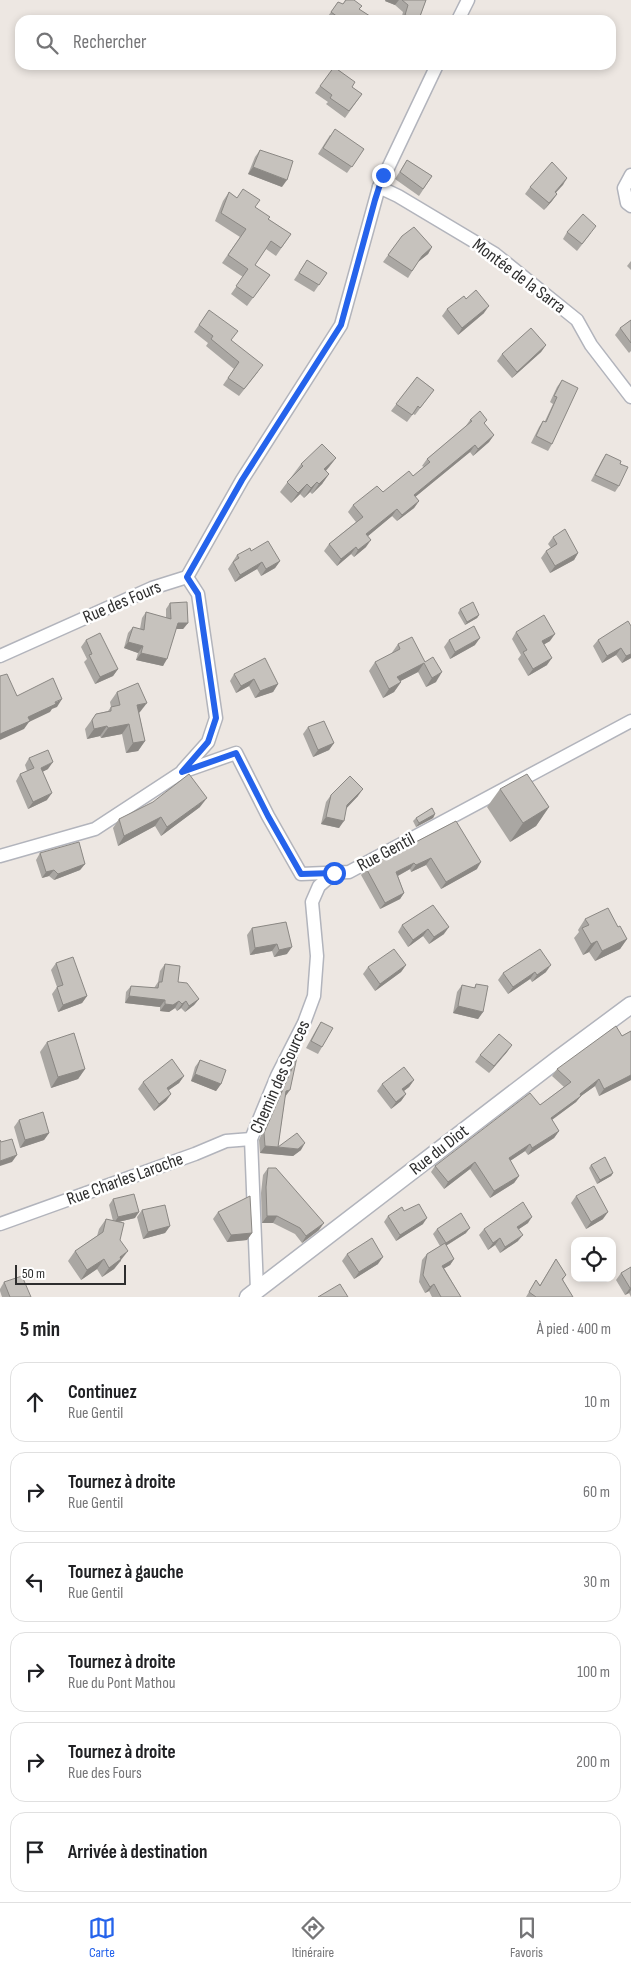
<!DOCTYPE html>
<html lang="fr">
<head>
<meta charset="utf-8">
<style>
  body { margin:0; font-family:"Sofia Sans Condensed",sans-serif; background:#f2f2f2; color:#202124 }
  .controls { position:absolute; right:15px; bottom:15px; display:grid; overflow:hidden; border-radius:10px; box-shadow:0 2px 8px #0003 }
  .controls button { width:45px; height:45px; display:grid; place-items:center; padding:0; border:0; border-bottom:1px solid #e0e0e0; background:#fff; color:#202124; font:25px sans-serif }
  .scale { position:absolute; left:15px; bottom:12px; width:111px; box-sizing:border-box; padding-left:5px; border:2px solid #2e2e2e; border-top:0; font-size:14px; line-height:18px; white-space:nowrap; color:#2e2e2e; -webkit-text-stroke:4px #fff; paint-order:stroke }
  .stop { position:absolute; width:15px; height:15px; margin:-11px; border:4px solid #2563eb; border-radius:50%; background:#fff }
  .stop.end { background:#2563eb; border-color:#fff; box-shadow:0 1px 5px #0008 }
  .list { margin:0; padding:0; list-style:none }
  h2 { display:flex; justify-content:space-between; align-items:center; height:65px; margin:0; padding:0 20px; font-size:21px }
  h2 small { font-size:16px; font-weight:400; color:#757577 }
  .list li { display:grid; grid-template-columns:32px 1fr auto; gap:15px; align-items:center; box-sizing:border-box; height:80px; margin:0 10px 10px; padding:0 10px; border:1px solid #e0e0e0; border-radius:15px }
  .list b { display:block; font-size:19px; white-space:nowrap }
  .list p { margin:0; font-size:16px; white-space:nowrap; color:#757577 }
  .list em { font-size:16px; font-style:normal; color:#757577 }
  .icon { flex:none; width:28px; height:28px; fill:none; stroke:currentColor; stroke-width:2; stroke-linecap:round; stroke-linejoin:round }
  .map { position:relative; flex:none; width:631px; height:1297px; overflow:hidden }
  .search { position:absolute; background:#fff; box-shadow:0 2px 8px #0003; left:15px; right:15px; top:15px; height:55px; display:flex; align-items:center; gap:12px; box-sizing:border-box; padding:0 18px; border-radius:15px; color:#757577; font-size:19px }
  .sheet { height:605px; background:#fff }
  nav { display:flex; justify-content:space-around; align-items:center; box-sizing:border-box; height:70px; border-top:1px solid #e0e0e0; background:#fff; font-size:14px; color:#757577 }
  nav a { display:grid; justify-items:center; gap:2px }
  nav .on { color:#2563eb }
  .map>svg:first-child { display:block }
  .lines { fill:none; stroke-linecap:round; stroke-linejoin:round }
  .street-casing { stroke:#b2b4bc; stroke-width:15 }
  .secondary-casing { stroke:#b2b4bc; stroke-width:19 }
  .street { stroke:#fff; stroke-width:12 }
  .secondary { stroke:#fff; stroke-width:16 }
  .wall { fill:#aaa7a3 }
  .shaded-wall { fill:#8b8884 }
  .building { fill:#c6c2bd; stroke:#8b8884 }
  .route { stroke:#2563eb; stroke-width:6 }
  .labels { text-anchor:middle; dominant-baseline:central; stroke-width:5; stroke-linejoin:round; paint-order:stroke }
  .street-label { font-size:18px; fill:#2e2e2e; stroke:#fff }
</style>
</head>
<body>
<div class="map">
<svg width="631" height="1297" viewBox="0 0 631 1297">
  <rect width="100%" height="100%" fill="#ede7e2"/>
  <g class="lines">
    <!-- street casing -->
    <g class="street-casing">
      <g id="street">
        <polyline points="458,20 468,0"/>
        <polyline points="631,175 624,188 627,203 631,206"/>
        <polyline points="379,187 398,196 495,254 577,320 591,345 631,397"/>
        <polyline points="0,656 152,588 187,577 242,480 341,325 379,187 437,65"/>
        <polyline points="183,770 208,742 216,718 198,594 187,577"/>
        <polyline points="0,856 95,829 182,772 236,753 268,816 301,874 349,872 631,721"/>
        <polyline points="0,1224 195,1154 226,1141 251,1139"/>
        <polyline points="257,1290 251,1139 277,1076 304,1023 314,996 317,956 312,902 319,886 334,873"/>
      </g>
    </g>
    <!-- secondary casing -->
    <g class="secondary-casing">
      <polyline id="secondary" points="248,1297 558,1059 631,1005"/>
    </g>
    <!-- street -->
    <use href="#street" class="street"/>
    <!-- secondary -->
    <use href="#secondary" class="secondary"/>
  </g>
  <!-- wall -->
  <g class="wall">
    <polygon points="345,0 354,0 360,10 376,20 328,20 326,19 338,2 343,4"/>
    <polygon points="385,0 426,0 419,20 401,20 403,12 395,5 385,1"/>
    <polygon points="320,86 352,87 362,94 345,118 326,104 328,102 315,93"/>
    <polygon points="330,135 364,149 347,173 318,154"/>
    <polygon points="260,150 282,187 248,174 255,157"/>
    <polygon points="407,160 432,176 419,196 395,179"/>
    <polygon points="567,178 556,192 557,194 552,201 544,210 525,194 530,187"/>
    <polygon points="229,192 237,198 255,207 268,219 291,234 276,256 266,249 255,265 270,275 247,306 231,294 243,277 222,263 240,237 215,221 223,201"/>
    <polygon points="567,232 591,233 577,251 563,239"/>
    <polygon points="402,236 432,247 428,254 418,262 408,278 383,262"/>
    <polygon points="307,260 327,273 314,292 294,280"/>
    <polygon points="631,261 631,270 627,266"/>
    <polygon points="466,299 484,313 458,335 442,316 447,309"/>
    <polygon points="209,310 231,340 258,372 239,396 223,385 234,369 206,346 208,343 194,332"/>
    <polygon points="631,320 631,351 629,353 615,335 620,328"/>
    <polygon points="546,345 541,352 512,378 497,361 502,354"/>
    <polygon points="417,377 434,390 415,415 413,414 407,422 391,411"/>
    <polygon points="562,380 552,444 548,451 531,443 539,427 543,421 545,421 553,404 550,402 557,387"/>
    <polygon points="470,420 487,420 484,424 494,435 489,442 473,456 470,452 415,497 419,501 414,508 397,521 392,516 368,536 366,547 354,557 351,554 337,566 324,551 329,544 356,522 348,512 353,505 383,492 413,476 424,467 422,466 427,459 465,427"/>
    <polygon points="606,454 620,464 619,486 615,492 591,481 602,460"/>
    <polygon points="336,458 326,471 329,474 322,484 312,494 310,492 304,498 300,494 291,503 280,492 301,464"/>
    <polygon points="553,537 578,553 574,560 550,573 541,558 546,551 551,548 548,544"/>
    <polygon points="237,555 280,561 275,568 261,576 257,569 235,582 228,569"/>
    <polygon points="170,603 188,623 183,629 176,629 163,666 136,660 138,653 124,648 128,633 133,627 140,629 142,618 146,612 166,618 166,609"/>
    <polygon points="460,609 479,615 477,618 465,625 458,613"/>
    <polygon points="631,626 631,658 622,663 616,655 602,663 593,646 598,640"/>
    <polygon points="516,632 550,641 544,644 547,665 528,676 518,659 521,655 512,639"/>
    <polygon points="86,640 118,669 113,676 95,684 84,662 87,659 81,647"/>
    <polygon points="449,640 475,645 450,659 444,647"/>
    <polygon points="398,644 425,662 436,682 426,687 418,672 400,681 401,682 394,692 383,698 369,671 375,662 391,654"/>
    <polygon points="234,674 278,684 273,692 255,698 249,686 236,693 230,681"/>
    <polygon points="117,692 140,712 139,713 145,741 138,751 126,753 122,734 101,738 100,736 87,739 85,729 96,714 108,711 111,707 110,702"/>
    <polygon points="308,727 334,743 329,750 313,757 303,734"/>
    <polygon points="29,758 48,769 42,772 47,800 28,809 16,781 20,774 27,771 25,765"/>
    <polygon points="500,789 549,807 536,826 510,842 487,807"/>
    <polygon points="331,795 358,796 347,807 339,828 321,824 326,802"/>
    <polygon points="200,807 161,836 155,826 118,846 113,828 119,819"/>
    <polygon points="435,814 433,818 416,827 413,821 416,818"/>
    <polygon points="456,821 477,869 441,889 426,865 411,872 410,869 398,876 404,893 400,899 380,909 361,875 366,868"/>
    <polygon points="40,853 85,864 80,870 54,880 49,876 42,878 36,860"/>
    <polygon points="433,905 444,934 429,944 423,936 408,947 398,932 402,925"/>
    <polygon points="585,919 618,927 627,939 620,949 595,961 589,952 583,955 574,938 579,932 578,930"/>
    <polygon points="286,922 287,954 274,957 272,951 250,955 247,935 252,928"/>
    <polygon points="56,963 87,996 82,1003 58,1012 52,994 57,987 51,970"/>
    <polygon points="165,964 178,982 199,999 194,1005 185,1012 181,1008 177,1011 175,1008 169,1012 160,1011 160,1007 125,1003 126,992 131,986 154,988 158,982 160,971"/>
    <polygon points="406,965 401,972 375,991 363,974 368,967"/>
    <polygon points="546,972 532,982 530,979 508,994 498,980 503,973"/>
    <polygon points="476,984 483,1012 478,1019 453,1013 457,992 462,985 474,988"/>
    <polygon points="321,1022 322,1047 318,1054 306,1048 317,1028"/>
    <polygon points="631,1031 631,1080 599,1096 595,1086 581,1096 576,1102 552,1120 559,1131 554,1138 528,1155 525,1151 510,1161 519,1176 514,1183 490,1198 470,1169 444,1189 431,1172 435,1166 540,1105 564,1087 552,1076 557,1069"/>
    <polygon points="47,1042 85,1069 78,1079 51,1088 40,1052"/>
    <polygon points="512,1045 507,1052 489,1073 475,1062 480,1055"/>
    <polygon points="297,1057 285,1098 278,1147 301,1150 293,1156 260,1153 259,1140 292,1064"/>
    <polygon points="200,1060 221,1084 216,1091 191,1081 195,1067"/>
    <polygon points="184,1076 179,1083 168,1090 171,1094 166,1101 154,1111 138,1089 143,1082"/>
    <polygon points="414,1080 409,1087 404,1091 406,1094 401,1101 391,1109 377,1091 382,1084"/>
    <polygon points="19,1120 49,1133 44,1140 20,1148 14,1127"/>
    <polygon points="591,1165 613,1173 611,1176 597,1184 589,1168"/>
    <polygon points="268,1168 319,1230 302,1243 295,1234 273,1223 262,1223 261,1193 263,1175"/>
    <polygon points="576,1196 603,1219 586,1229 571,1203"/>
    <polygon points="113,1199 135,1218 118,1222 120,1240 121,1261 119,1263 114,1269 102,1277 97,1269 81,1280 68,1261 75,1251 97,1236 99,1229 106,1219 113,1221 109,1205"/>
    <polygon points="142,1210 170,1226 165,1233 143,1239 137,1217"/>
    <polygon points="404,1211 423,1224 396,1241 384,1222 388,1216"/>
    <polygon points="218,1212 252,1233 247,1240 227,1242 213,1219"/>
    <polygon points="528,1223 519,1229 518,1241 500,1253 495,1245 488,1250 479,1235 484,1229"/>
    <polygon points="437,1229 466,1233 446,1246 454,1259 450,1265 444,1268 461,1297 432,1297 429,1291 425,1293 419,1282 422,1260 427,1254 440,1246 433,1234"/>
    <polygon points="347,1254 378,1264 354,1279 342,1261"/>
    <polygon points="556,1259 566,1275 563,1280 573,1297 526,1297 536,1280 540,1285"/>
    <polygon points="631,1267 631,1297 629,1293 625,1295 616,1280 621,1273"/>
    <polygon points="4,1282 31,1297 2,1297 0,1291 0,1289"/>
  </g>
  <!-- shaded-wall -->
  <g class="shaded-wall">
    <polygon points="386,0 399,0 395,5 385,1"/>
    <polygon points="405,15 419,19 401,20"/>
    <polygon points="253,167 287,180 282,187 248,174"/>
    <polygon points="567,178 563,185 550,199 555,192"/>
    <polygon points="557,194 552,201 544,210 549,203"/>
    <polygon points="432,247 428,254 418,262 422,256"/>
    <polygon points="489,306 484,313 458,335 462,328"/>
    <polygon points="546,345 541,352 512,378 517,372"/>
    <polygon points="494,435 489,442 473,456 478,449"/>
    <polygon points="475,445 470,452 409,502 414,495"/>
    <polygon points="336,458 328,468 317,479 324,469"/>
    <polygon points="329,474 322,484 312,494 319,484"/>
    <polygon points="317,482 310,492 304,498 311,488"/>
    <polygon points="307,484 300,494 291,503 298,493"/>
    <polygon points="419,501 414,508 397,521 402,515"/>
    <polygon points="397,509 392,516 362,541 366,534"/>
    <polygon points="371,540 366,547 354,557 358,550"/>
    <polygon points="356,547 351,554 337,566 341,559"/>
    <polygon points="578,553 574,560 550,573 555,566"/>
    <polygon points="280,561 275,568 261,576 266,569"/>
    <polygon points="262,562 257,569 235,582 240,575"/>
    <polygon points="479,615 477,618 465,625 467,622"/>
    <polygon points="178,623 188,623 183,629 173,629"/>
    <polygon points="555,634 550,641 538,648 542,641"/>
    <polygon points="480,638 475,645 450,659 455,652"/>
    <polygon points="128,642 143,646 138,653 124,648"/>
    <polygon points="621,648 616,655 602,663 607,656"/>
    <polygon points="141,653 167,659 163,666 136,660"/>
    <polygon points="631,654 631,658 622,663 626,656"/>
    <polygon points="552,658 547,665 528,676 533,669"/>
    <polygon points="424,663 418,672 391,686 397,677"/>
    <polygon points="118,669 113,676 95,684 100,677"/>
    <polygon points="442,672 436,682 426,687 432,678"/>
    <polygon points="254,679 249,686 236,693 241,686"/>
    <polygon points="401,682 394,692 383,698 389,689"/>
    <polygon points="278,684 273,692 255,698 260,691"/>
    <polygon points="62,699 57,707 52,709 50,712 29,722 24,729 0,740 0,734 28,717"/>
    <polygon points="147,703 140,712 130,714 137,705"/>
    <polygon points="129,724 122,734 101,738 108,728"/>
    <polygon points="107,726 100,736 87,739 94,729"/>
    <polygon points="145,741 138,751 126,753 133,743"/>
    <polygon points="334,743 329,750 313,757 318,750"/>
    <polygon points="53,762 48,769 36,775 41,768"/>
    <polygon points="363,789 358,796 343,812 347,805"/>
    <polygon points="52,793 47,800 28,809 33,802"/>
    <polygon points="207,798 200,807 161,836 167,827"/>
    <polygon points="549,807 536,826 510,842 523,823"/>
    <polygon points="435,814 433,818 416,827 419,823"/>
    <polygon points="161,817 155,826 118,846 124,836"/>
    <polygon points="326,817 344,821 339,828 321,824"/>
    <polygon points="431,858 426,865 411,872 416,865"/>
    <polygon points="481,862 477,869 441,889 446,882"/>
    <polygon points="414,863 410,869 392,879 396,872"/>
    <polygon points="85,864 80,870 54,880 58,874"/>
    <polygon points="54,870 49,876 42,878 46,872"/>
    <polygon points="404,893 400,899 380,909 385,903"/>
    <polygon points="449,927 444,934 429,944 434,937"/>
    <polygon points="428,929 423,936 408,947 413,940"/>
    <polygon points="627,939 620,949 595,961 602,951"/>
    <polygon points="597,941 589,952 583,955 591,944"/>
    <polygon points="277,944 272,951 250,955 255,948"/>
    <polygon points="292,947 287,954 274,957 279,950"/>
    <polygon points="406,965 401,972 375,991 380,984"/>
    <polygon points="551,965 546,972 532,982 537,975"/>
    <polygon points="535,972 530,979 508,994 513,987"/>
    <polygon points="87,996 82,1003 58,1012 63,1005"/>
    <polygon points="129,996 165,1000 160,1007 125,1003"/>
    <polygon points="199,999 194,1005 185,1012 189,1006"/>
    <polygon points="179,1001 175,1008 169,1012 160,1011 165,1004"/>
    <polygon points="186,1001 181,1008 177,1011 182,1004"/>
    <polygon points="458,1006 483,1012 478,1019 453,1013"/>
    <polygon points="512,1045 507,1052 489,1073 494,1066"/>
    <polygon points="85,1069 78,1079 51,1088 58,1077"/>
    <polygon points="195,1074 221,1084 216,1091 191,1081"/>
    <polygon points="631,1075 631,1080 599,1096 604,1089"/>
    <polygon points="184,1076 179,1083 162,1095 167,1088"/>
    <polygon points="599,1079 595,1086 581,1096 576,1102 546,1124 551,1118 580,1094"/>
    <polygon points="414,1080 409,1087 397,1096 402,1089"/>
    <polygon points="290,1090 285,1097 281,1098 286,1091"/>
    <polygon points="171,1094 166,1101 154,1111 159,1104"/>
    <polygon points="406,1094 401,1101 391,1109 396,1102"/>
    <polygon points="559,1131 554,1138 528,1155 532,1148"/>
    <polygon points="49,1133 44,1140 20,1148 25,1140"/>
    <polygon points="305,1143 301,1150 293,1156 260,1153 265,1146 298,1149"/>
    <polygon points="530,1144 525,1151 504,1165 509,1158"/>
    <polygon points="17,1155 12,1162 0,1166 0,1161"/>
    <polygon points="475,1162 470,1169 444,1189 448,1182"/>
    <polygon points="613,1173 611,1176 597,1184 600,1180"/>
    <polygon points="519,1176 514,1183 490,1198 494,1191"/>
    <polygon points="139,1212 135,1218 114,1223 118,1217"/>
    <polygon points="608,1212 603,1219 586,1229 591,1222"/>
    <polygon points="267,1216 277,1216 273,1223 262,1223"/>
    <polygon points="532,1217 528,1223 513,1233 517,1227"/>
    <polygon points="427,1218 423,1224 396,1241 400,1235"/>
    <polygon points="324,1223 319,1230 302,1243 306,1236"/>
    <polygon points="170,1226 165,1233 143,1239 148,1232"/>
    <polygon points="470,1228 466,1233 442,1248 446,1243"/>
    <polygon points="252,1233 247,1240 227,1242 231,1235"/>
    <polygon points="523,1235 518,1241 500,1253 505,1247"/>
    <polygon points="500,1238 495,1245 488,1250 493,1243"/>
    <polygon points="128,1251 114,1269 102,1277 109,1268 120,1257"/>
    <polygon points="383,1257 378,1264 354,1279 359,1272"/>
    <polygon points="104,1259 97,1269 81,1280 87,1270"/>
    <polygon points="454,1259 450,1265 438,1272 442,1266"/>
    <polygon points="434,1284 429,1291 425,1293 430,1287"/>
    <polygon points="630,1288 631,1288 631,1290 629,1293 625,1295"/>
  </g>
  <!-- building -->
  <g class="building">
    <polygon points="346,0 354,0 362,6 359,9 376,20 342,20 331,12 338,2 343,4"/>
    <polygon points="402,0 426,0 419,19 405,15 408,5"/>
    <polygon points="334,67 355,82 352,87 362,94 349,111 330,98 332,95 320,86"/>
    <polygon points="335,129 364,149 352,167 323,148"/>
    <polygon points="260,150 293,161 287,180 253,167"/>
    <polygon points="407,160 432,176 423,189 400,172"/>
    <polygon points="552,162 567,178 555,192 557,194 549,203 530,187"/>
    <polygon points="243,189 260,200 255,207 270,217 268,219 291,234 281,248 271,241 255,265 270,275 253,298 236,286 248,269 228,255 246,229 221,213 229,192 237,198"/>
    <polygon points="583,214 596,226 582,244 567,232"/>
    <polygon points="414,227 432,247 422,256 412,271 388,255 402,236"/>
    <polygon points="307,260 327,273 319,285 299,273"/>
    <polygon points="476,290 489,306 462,328 447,309 464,296 466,299"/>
    <polygon points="209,310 238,331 231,340 263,365 244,389 228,378 239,362 211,339 213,336 199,325"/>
    <polygon points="631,320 631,343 620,328"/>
    <polygon points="531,328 546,345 517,372 502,354"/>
    <polygon points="417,377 434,390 420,408 418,406 412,415 396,404"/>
    <polygon points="562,380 578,388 552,444 536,436 543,421 546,422 557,397 554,396"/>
    <polygon points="480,411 487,420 484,423 494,435 478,449 475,445 414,495 419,501 402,515 397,509 366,534 371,540 358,550 356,547 341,559 329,544 363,517 353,505 377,486 383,492 409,471 413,476 430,462 427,459 472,421 470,420"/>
    <polygon points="322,444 336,458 324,469 329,474 319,484 317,482 311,488 307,484 298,493 287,482 303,466 301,464"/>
    <polygon points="606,454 621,461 620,464 628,467 619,486 595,475"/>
    <polygon points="565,529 578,553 555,566 546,551 557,544 553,537"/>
    <polygon points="268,541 280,561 266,569 262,562 240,575 233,562 239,558 237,555 250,548 251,551"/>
    <polygon points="187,602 188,623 178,623 167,659 141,653 143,646 128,642 133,627 144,630 146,612 171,619 170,603"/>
    <polygon points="473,602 479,615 467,622 460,609"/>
    <polygon points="544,615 555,634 542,641 552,658 533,669 523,652 527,650 516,632"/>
    <polygon points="628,621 631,626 631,654 626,656 621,648 607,656 598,640"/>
    <polygon points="474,626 480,638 455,652 449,640"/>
    <polygon points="100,633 118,669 100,677 89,655 92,654 86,640"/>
    <polygon points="412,637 425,662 433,657 442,672 432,678 424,663 397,677 401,682 389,689 375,662 400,649 398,644"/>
    <polygon points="265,658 278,684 260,691 254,679 241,686 234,674"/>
    <polygon points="7,674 17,696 53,678 62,699 55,702 56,704 28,717 30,721 0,734 0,676"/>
    <polygon points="138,683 147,703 137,705 145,741 133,743 129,724 108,728 107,726 94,729 92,720 96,714 111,711 111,707 120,705 117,692"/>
    <polygon points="324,721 334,743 318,750 308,727"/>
    <polygon points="48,750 53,762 41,768 52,793 33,802 20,774 34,768 29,758"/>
    <polygon points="189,774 207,798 167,827 161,817 124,836 119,819 153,802"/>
    <polygon points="527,774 549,807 523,823 500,789"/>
    <polygon points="350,776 363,789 347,805 344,821 326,817 331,795"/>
    <polygon points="432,808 435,814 419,823 416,818"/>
    <polygon points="456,821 481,862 446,882 431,858 416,865 414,863 396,872 404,893 385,903 366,868"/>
    <polygon points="79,842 85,864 58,874 54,870 46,872 40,853"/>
    <polygon points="433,905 449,927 434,937 428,929 413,940 402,925"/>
    <polygon points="608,908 618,927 620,926 627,939 602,951 597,941 591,944 582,928 589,925 585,919"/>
    <polygon points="286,922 292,947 279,950 277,944 255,948 252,928"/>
    <polygon points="394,949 406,965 380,984 368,967"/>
    <polygon points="540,949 551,965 537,975 535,972 513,987 503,973"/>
    <polygon points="73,957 87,996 63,1005 57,987 63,985 56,963"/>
    <polygon points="165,964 180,966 178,982 187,983 199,999 189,1006 186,1001 182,1004 179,1001 173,1005 165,1004 165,1000 129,996 131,986 158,988 159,982 162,982"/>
    <polygon points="476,984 488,986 483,1012 458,1006 462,985 475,988"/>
    <polygon points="321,1022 333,1028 322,1047 311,1041"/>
    <polygon points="616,1026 622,1036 631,1031 631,1075 604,1089 599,1079 580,1094 581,1096 551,1118 559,1131 532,1148 530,1144 509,1158 519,1176 494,1191 475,1162 448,1182 435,1166 530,1093 540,1105 571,1082 557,1069"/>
    <polygon points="74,1033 85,1069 58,1077 47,1042"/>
    <polygon points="499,1034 512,1045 494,1066 480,1055"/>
    <polygon points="297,1057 290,1090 286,1091 278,1147 265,1146 264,1133"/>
    <polygon points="172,1059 184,1076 167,1088 171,1094 159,1104 143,1082"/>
    <polygon points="200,1060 226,1070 221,1084 195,1074"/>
    <polygon points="404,1067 414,1080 402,1089 406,1094 396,1102 382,1084"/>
    <polygon points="43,1112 49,1133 25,1140 19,1120"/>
    <polygon points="297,1133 305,1143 298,1149 278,1147"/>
    <polygon points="12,1139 17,1155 0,1161 0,1140 1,1142"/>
    <polygon points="605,1157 613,1173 600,1180 591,1165"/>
    <polygon points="268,1168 276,1168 324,1223 306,1236 300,1228 277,1216 267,1216 266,1187"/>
    <polygon points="594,1186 608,1212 591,1222 576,1196"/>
    <polygon points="134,1194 139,1212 118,1217 113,1199"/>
    <polygon points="250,1196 252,1233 231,1235 218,1212"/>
    <polygon points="523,1202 532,1217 517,1227 523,1235 505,1247 500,1238 493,1243 484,1229"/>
    <polygon points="419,1204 427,1218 400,1235 388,1216 402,1207 404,1211"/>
    <polygon points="165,1205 170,1226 148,1232 142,1210"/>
    <polygon points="461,1213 470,1228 446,1243 437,1229"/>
    <polygon points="106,1219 124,1223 120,1240 128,1251 120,1257 121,1259 109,1268 104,1259 87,1270 75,1251 103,1232"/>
    <polygon points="372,1238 383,1257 359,1272 347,1254"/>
    <polygon points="445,1243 454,1259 442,1266 461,1297 441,1297 434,1284 430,1287 423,1275 427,1254"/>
    <polygon points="556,1259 566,1275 562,1279 573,1297 536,1297 529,1292 536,1280 540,1286"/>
    <polygon points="631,1267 631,1288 630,1288 621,1273"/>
    <polygon points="22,1276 31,1297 10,1297 4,1282"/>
    <polygon points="340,1284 348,1297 318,1297"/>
  </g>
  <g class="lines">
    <!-- route -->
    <polyline class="route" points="334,873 301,874 268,816 236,753 182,772 208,742 216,718 198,594 187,577 242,480 341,325 375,200 383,175"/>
  </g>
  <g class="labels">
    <!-- street labels -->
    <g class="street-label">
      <text transform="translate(519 276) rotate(37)">Montée de la Sarra</text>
      <text transform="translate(122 602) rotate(-23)">Rue des Fours</text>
      <text transform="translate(386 852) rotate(-28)">Rue Gentil</text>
      <text transform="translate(280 1077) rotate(-66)">Chemin des Sources</text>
      <text transform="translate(439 1150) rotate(-38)">Rue du Diot</text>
      <text transform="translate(125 1179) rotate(-20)">Rue Charles Laroche</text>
    </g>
  </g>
</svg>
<div class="controls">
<button><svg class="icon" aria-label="locate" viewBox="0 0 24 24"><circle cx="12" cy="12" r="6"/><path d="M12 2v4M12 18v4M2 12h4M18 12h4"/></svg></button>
</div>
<div class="scale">50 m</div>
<div class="stop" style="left:334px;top:873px"></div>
<div class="stop end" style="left:383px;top:175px"></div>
<div class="search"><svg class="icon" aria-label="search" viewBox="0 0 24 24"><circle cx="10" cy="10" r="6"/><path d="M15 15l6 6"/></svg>Rechercher</div>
</div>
<section class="sheet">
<h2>5 min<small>À pied · 400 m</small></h2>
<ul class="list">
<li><svg class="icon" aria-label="ahead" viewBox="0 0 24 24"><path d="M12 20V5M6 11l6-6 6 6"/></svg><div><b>Continuez</b><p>Rue Gentil</p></div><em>10 m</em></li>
<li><svg class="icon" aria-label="right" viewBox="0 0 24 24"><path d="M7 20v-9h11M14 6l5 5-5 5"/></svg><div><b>Tournez à droite</b><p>Rue Gentil</p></div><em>60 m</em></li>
<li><svg class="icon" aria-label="left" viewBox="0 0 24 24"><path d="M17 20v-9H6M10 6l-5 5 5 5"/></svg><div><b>Tournez à gauche</b><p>Rue Gentil</p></div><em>30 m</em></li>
<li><svg class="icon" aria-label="right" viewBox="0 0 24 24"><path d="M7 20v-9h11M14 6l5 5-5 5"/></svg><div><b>Tournez à droite</b><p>Rue du Pont Mathou</p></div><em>100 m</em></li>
<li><svg class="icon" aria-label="right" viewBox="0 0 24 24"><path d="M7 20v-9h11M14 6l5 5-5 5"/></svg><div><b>Tournez à droite</b><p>Rue des Fours</p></div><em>200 m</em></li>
<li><svg class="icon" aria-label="arrive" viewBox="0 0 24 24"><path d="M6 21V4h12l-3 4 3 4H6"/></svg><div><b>Arrivée à destination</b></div></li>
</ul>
</section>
<nav>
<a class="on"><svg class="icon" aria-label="map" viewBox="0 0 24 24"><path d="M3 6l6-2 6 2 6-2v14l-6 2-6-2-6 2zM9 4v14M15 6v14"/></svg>Carte</a>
<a><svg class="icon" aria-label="directions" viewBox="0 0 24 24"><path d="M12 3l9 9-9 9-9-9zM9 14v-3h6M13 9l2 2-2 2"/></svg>Itinéraire</a>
<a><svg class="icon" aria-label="saved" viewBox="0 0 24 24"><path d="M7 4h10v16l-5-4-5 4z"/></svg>Favoris</a>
</nav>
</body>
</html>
